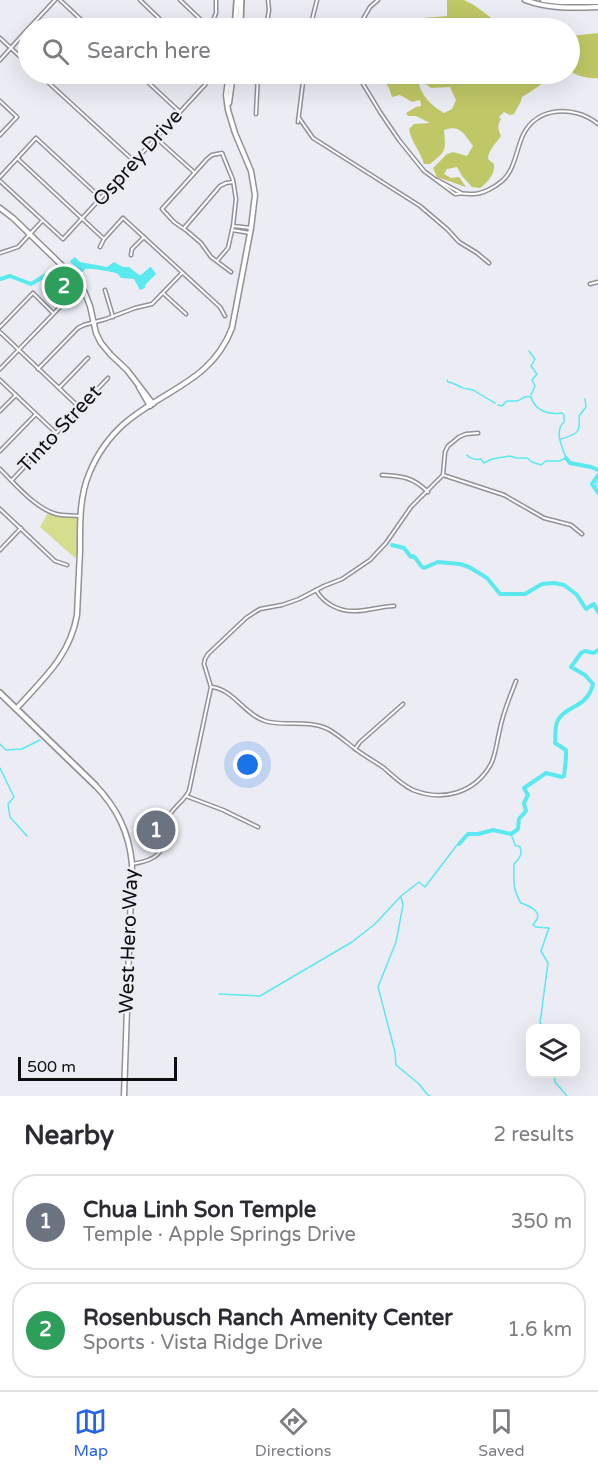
<!DOCTYPE html>
<html lang="en">
<head>
<meta charset="utf-8">
<style>
  body { margin:0; font-family:"Varela Round",sans-serif; background:#f7f7f7; color:#2b2b33 }
  .controls { position:absolute; right:18px; bottom:18px; display:grid; overflow:hidden; border-radius:12px; box-shadow:0 6px 24px #0002 }
  .controls button { width:54px; height:54px; display:grid; place-items:center; padding:0; border:0; border-bottom:2px solid #e1e1e2; background:#fff; color:#2b2b33; font:30px sans-serif }
  .scale { position:absolute; left:18px; bottom:15px; width:159px; box-sizing:border-box; padding-left:6px; border:3px solid #0e0e11; border-top:0; font-size:16px; line-height:21px; white-space:nowrap; color:#0e0e11; -webkit-text-stroke:4px #ececf5; paint-order:stroke }
  .you { position:absolute; left:248px; top:765px; width:21px; height:21px; margin:-15px; border:4px solid #fff; border-radius:50%; background:#1a73e8; box-shadow:0 0 0 9px #1a73e833 }
  .badge { display:grid; place-items:center; width:39px; height:39px; border-radius:50%; background:#2563eb; color:#fff; font-size:20px; font-weight:700 }
  .pin { position:absolute; translate:-50% -50%; border:3px solid #fff; box-shadow:0 2px 6px #0006 }
  .list { margin:0; padding:0; list-style:none }
  h2 { display:flex; justify-content:space-between; align-items:center; height:78px; margin:0; padding:0 24px; font-size:26px }
  h2 small { font-size:20px; font-weight:400; color:#7c7c81 }
  .list li { display:grid; grid-template-columns:39px 1fr auto; gap:18px; align-items:center; box-sizing:border-box; height:96px; margin:0 12px 12px; padding:0 12px; border:2px solid #e1e1e2; border-radius:24px }
  .list b { display:block; font-size:22px; white-space:nowrap }
  .list p { margin:0; font-size:20px; white-space:nowrap; color:#7c7c81 }
  .list em { font-size:20px; font-style:normal; color:#7c7c81 }
  .icon { flex:none; width:33px; height:33px; fill:none; stroke:currentColor; stroke-width:2; stroke-linecap:round; stroke-linejoin:round }
  .map { position:relative; flex:none; width:598px; height:1096px; overflow:hidden }
  .search { position:absolute; background:#fff; box-shadow:0 6px 24px #0002; left:18px; right:18px; top:18px; height:66px; display:flex; align-items:center; gap:15px; box-sizing:border-box; padding:0 21px; border-radius:33px; color:#7c7c81; font-size:22px }
  .sheet { height:294px; background:#fff }
  nav { display:flex; justify-content:space-around; align-items:center; box-sizing:border-box; height:84px; border-top:2px solid #e1e1e2; background:#fff; font-size:16px; color:#7c7c81 }
  nav a { display:grid; justify-items:center; gap:3px }
  nav .on { color:#2563eb }
  .map>svg:first-child { display:block }
  .green { fill:#d7dd8e }
  .forest { fill:#c0c766 }
  .water { fill:#5ae9ef }
  .lines { fill:none; stroke-linecap:round; stroke-linejoin:round }
  .stream { stroke:#5ae9ef; stroke-width:1.5 }
  .river { stroke:#5ae9ef; stroke-width:4 }
  .minor-casing { stroke:#92919a; stroke-width:5 }
  .tertiary-casing { stroke:#92919a; stroke-width:7 }
  .secondary-casing { stroke:#92919a; stroke-width:8 }
  .minor { stroke:#fff; stroke-width:2 }
  .tertiary { stroke:#fff; stroke-width:4 }
  .secondary { stroke:#fff; stroke-width:4.5 }
  .labels { text-anchor:middle; dominant-baseline:central; stroke-width:4.5; stroke-linejoin:round; paint-order:stroke }
  .street-label { font-size:20px; fill:#0e0e11; stroke:#ececf5 }
</style>
</head>
<body>
<div class="map">
<svg width="598" height="1096" viewBox="0 0 598 1096">
  <rect width="100%" height="100%" fill="#ececf5"/>
  <!-- green -->
  <g class="green">
    <polygon points="63,270 77,285 81,292 63,303 47,289 48,287 43,283 60,274"/>
    <polygon points="48,513 62,517 78,518 78,555 75,558 40,527"/>
  </g>
  <!-- forest -->
  <g class="forest">
    <polygon points="447,0 464,0 474,5 505,28 410,28 422,18 447,16"/>
    <path d="M598,33V78C589,79 577,76 570,71V36Z"/>
    <path d="M380,74H409L418,77C418,92 431,106 444,113L452,109L456,100L450,87L431,88L424,83L427,77L453,74L470,84L488,83L498,74H557C545,81 534,90 522,97L521,101L514,114L510,115L504,112L499,117L501,119C497,126 498,129 501,136C496,143 488,151 488,159L494,164C495,174 488,182 480,188L472,187L462,176L457,167L447,169L444,174L451,178L459,177L466,187L437,177L433,168L447,154L453,152L467,156L473,146C464,134 460,124 444,130C446,151 446,151 430,164H424C421,152 411,142 409,129L414,124L430,123L416,116H408L406,113L416,107L421,106L420,100L412,102L400,95L392,97L389,88Z"/>
  </g>
  <!-- water -->
  <path class="water" d="M75,257L80,262L107,267L114,262L123,267H129L139,275H141L150,267H151L156,274L145,285V288L140,290L134,279L121,278C120,277 119,275 118,274C115,272 89,268 85,269L84,271L80,273L76,267L71,263L70,261Z"/>
  <g class="lines">
    <!-- stream -->
    <g class="stream">
      <polyline points="529,351 535,359 531,366 537,374 532,380 535,386 531,395"/>
      <path d="M447,380L448,382C454,383 456,385 461,387C465,390 471,388 475,391C481,395 488,399 495,403"/>
      <path d="M561,439C576,434 581,434 579,416L586,407L585,399"/>
      <path d="M467,455C470,459 477,460 481,459L484,463L492,459L510,456L516,458H527L532,462L541,465L546,461H559L566,458C562,447 554,431 564,422V415L562,413C549,415 535,411 531,397C524,395 523,399 517,401H507L502,406L498,405"/>
      <polyline points="596,489 596,484 598,481"/>
      <polyline points="0,744 6,750 22,749 40,740"/>
      <polyline points="0,768 14,797 8,804 10,817 27,836"/>
      <path d="M511,834L515,845L520,847C523,854 519,859 514,864C514,880 512,889 521,903C527,905 538,909 538,917C537,920 535,922 533,925L536,927L549,928L541,951L548,963L540,1023L547,1028"/>
      <polyline points="401,897 403,905 396,942 378,987 395,1052 396,1065 419,1084 427,1094 430,1096"/>
      <polyline points="219,994 260,996 352,942 375,924 401,896 419,882 425,887 457,845"/>
      <polyline points="554,1074 555,1082 567,1096"/>
    </g>
    <!-- river -->
    <g class="river">
      <polyline points="0,279 10,276 31,284 58,268"/>
      <polyline points="566,458 570,463 591,467 598,470"/>
      <polyline points="598,475 592,484 598,493"/>
      <path d="M392,545L404,548L411,557L413,556C418,559 419,566 424,568L438,562L460,564L469,567L487,578L500,594H525L542,584L554,583L564,585L572,591L577,595L586,609L594,604L598,612"/>
      <path d="M459,844L468,834H478L493,830L511,834L518,829L519,819L526,811L524,803L528,795L524,788L546,773L562,777L564,776L566,758V750L555,743C556,736 554,727 558,720C566,705 587,709 593,684L585,675L571,667L581,653L585,651L594,653L598,650"/>
    </g>
    <!-- minor casing -->
    <g class="minor-casing">
      <g id="minor">
        <polyline points="60,0 90,28"/>
        <polyline points="140,0 169,28"/>
        <polyline points="180,0 201,20 211,27"/>
        <polyline points="29,28 55,0"/>
        <polyline points="210,28 216,13 216,0"/>
        <polyline points="266,28 269,10 268,0"/>
        <polyline points="310,28 317,0"/>
        <polyline points="358,28 370,7 378,0"/>
        <polyline points="0,38 28,64"/>
        <polyline points="0,60 28,29"/>
        <polyline points="39,74 134,161"/>
        <polyline points="139,74 180,112"/>
        <path d="M357,74L380,112L399,140L424,171L455,194C461,193 466,194 473,194C483,194 495,187 502,181C515,170 516,150 523,135C537,106 575,105 598,124"/>
        <polyline points="420,74 435,74"/>
        <polyline points="0,101 17,117 0,135"/>
        <polyline points="256,114 258,74"/>
        <polyline points="299,118 313,138 420,206 447,229 459,242 477,253 489,263"/>
        <polyline points="298,122 304,74"/>
        <polyline points="156,138 194,172"/>
        <polyline points="18,159 104,239"/>
        <polyline points="0,177 36,138 101,198"/>
        <polyline points="437,180 461,193"/>
        <polyline points="0,181 63,239 202,88 205,85 209,74"/>
        <polyline points="233,226 251,228"/>
        <polyline points="184,228 220,186 226,183 233,182"/>
        <polyline points="232,230 250,233"/>
        <polyline points="100,247 104,239 123,218 220,307 225,316"/>
        <polyline points="0,253 18,247 42,221"/>
        <polyline points="131,255 132,249 144,237"/>
        <polyline points="217,261 228,248 233,226 236,199 233,180 222,153 212,155 207,159 162,209 174,222 187,231 201,243 211,257 231,272"/>
        <polyline points="590,284 598,282"/>
        <polyline points="105,290 113,317"/>
        <polyline points="163,293 186,314"/>
        <polyline points="0,327 33,293 53,313"/>
        <polyline points="0,332 80,408"/>
        <polyline points="0,369 61,306 84,293"/>
        <polyline points="38,369 78,328 84,325 106,319 135,308 152,304 182,273"/>
        <polyline points="0,380 56,433"/>
        <polyline points="59,388 88,358"/>
        <polyline points="0,411 16,395"/>
        <polyline points="0,451 36,414"/>
        <path d="M0,469C15,484 35,508 56,514C63,516 72,515 80,516"/>
        <path d="M382,475C402,476 413,477 428,492"/>
        <polyline points="443,475 504,495 544,518 571,525 582,534"/>
        <polyline points="12,480 108,378"/>
        <polyline points="0,509 55,561 67,565"/>
        <polyline points="0,550 21,528"/>
        <path d="M316,590C324,604 340,612 356,611C369,611 381,606 394,606"/>
        <path d="M212,687C234,690 244,714 265,721C284,727 307,719 328,729C337,734 345,741 354,748C363,755 374,761 384,768C393,776 402,785 413,790C443,802 475,793 491,764C496,754 497,740 500,729C503,712 510,697 516,681"/>
        <polyline points="355,749 360,742 403,704"/>
        <polyline points="186,796 223,810 258,827"/>
        <path d="M132,864C174,858 157,841 171,813C176,805 185,800 189,791L211,687L204,664L205,659L208,654L246,618L255,612L260,609L282,605L299,599L324,586L342,579L370,560L386,543L411,507L443,475L445,452L448,446L459,437L466,434L478,433"/>
      </g>
    </g>
    <!-- tertiary casing -->
    <g class="tertiary-casing">
      <g id="tertiary">
        <path d="M525,0C548,9 574,8 598,7"/>
        <polyline points="543,0 560,2 598,2"/>
        <polyline points="229,103 233,74"/>
        <polyline points="0,208 13,218 76,279 85,293 90,306 96,333 101,343 111,355 127,370 153,404"/>
        <polyline points="139,387 150,406"/>
        <path d="M16,709C43,679 70,656 77,615C78,594 79,572 80,551C80,525 79,498 89,474C97,454 109,437 125,423C165,389 212,381 232,328L251,228L255,195L251,171L235,133L228,110L226,95L229,74"/>
        <path d="M95,785C117,808 129,832 132,864L124,1096"/>
      </g>
    </g>
    <!-- secondary casing -->
    <g class="secondary-casing">
      <g id="secondary">
        <polyline points="235,28 237,0"/>
        <polyline points="240,28 241,0"/>
        <polyline points="0,693 95,785"/>
      </g>
    </g>
    <!-- minor -->
    <use href="#minor" class="minor"/>
    <!-- tertiary -->
    <use href="#tertiary" class="tertiary"/>
    <!-- secondary -->
    <use href="#secondary" class="secondary"/>
  </g>
  <g class="labels">
    <!-- street labels -->
    <g class="street-label">
      <text transform="translate(138 158) rotate(-48)">Osprey Drive</text>
      <text transform="translate(60 429) rotate(-47)">Tinto Street</text>
      <text transform="translate(129 941) rotate(-88)">West Hero Way</text>
    </g>
  </g>
</svg>
<div class="controls">
<button><svg class="icon" aria-label="layers" viewBox="0 0 24 24"><path d="M12 4l9 5-9 5-9-5zM3 14l9 5 9-5"/></svg></button>
</div>
<div class="scale">500 m</div>
<div class="you"></div>
<div class="pin badge" style="left:156px;top:830px;background:#6b7280">1</div>
<div class="pin badge" style="left:64px;top:286px;background:#2e9e5b">2</div>
<div class="search"><svg class="icon" aria-label="search" viewBox="0 0 24 24"><circle cx="10" cy="10" r="6"/><path d="M15 15l6 6"/></svg>Search here</div>
</div>
<section class="sheet">
<h2>Nearby<small>2 results</small></h2>
<ul class="list">
<li><span class="badge" style="background:#6b7280">1</span><div><b>Chua Linh Son Temple</b><p>Temple · Apple Springs Drive</p></div><em>350 m</em></li>
<li><span class="badge" style="background:#2e9e5b">2</span><div><b>Rosenbusch Ranch Amenity Center</b><p>Sports · Vista Ridge Drive</p></div><em>1.6 km</em></li>
</ul>
</section>
<nav>
<a class="on"><svg class="icon" aria-label="map" viewBox="0 0 24 24"><path d="M3 6l6-2 6 2 6-2v14l-6 2-6-2-6 2zM9 4v14M15 6v14"/></svg>Map</a>
<a><svg class="icon" aria-label="directions" viewBox="0 0 24 24"><path d="M12 3l9 9-9 9-9-9zM9 14v-3h6M13 9l2 2-2 2"/></svg>Directions</a>
<a><svg class="icon" aria-label="saved" viewBox="0 0 24 24"><path d="M7 4h10v16l-5-4-5 4z"/></svg>Saved</a>
</nav>
</body>
</html>
